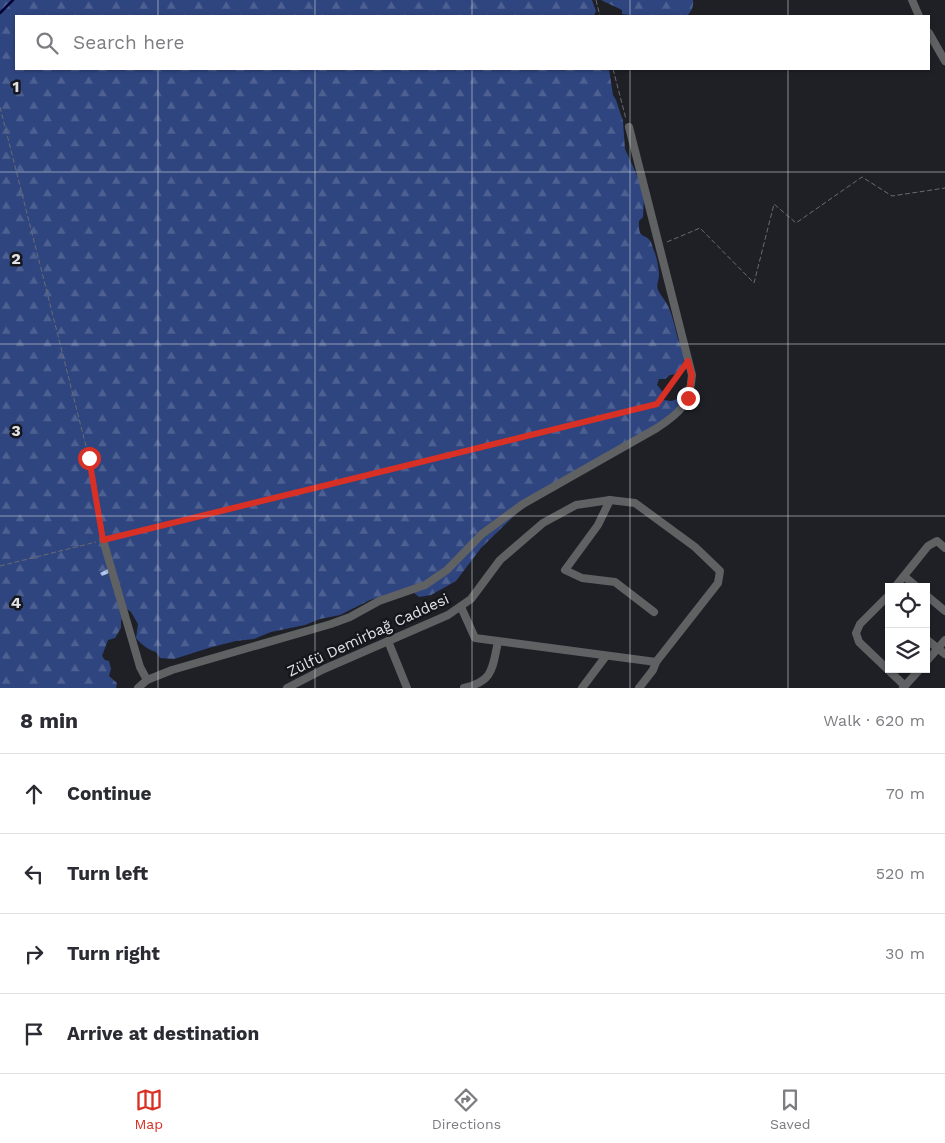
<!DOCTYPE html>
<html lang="en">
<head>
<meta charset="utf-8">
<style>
  body { margin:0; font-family:"Work Sans",sans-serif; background:#f2f2f3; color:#2b2b33 }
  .controls { position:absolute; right:15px; bottom:15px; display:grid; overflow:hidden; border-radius:0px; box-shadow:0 1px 4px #0004 }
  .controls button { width:45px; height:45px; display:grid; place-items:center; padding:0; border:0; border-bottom:1px solid #e1e1e2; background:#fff; color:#2b2b33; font:25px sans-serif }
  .stop { position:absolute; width:15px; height:15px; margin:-11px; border:4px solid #d93025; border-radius:50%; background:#fff }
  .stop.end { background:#d93025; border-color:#fff; box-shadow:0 1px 5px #0008 }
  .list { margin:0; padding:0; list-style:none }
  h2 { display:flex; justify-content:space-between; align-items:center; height:65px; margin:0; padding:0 20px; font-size:21px }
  h2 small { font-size:16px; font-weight:400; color:#7c7c81 }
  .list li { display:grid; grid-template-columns:32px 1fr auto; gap:15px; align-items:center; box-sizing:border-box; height:80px; padding:0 20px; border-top:1px solid #e1e1e2 }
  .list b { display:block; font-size:19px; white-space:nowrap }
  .list em { font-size:16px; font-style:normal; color:#7c7c81 }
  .icon { flex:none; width:28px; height:28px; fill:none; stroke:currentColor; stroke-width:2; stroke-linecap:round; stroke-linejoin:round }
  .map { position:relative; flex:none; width:945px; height:688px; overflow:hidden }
  .search { position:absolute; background:#fff; box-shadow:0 1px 4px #0004; left:15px; right:15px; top:15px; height:55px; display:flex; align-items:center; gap:12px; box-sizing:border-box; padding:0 18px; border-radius:0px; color:#7c7c81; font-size:19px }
  .sheet { height:385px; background:#fff }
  nav { display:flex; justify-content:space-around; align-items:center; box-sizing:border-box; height:70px; border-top:1px solid #e1e1e2; background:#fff; font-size:14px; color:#7c7c81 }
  nav a { display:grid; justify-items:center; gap:2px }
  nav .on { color:#d93025 }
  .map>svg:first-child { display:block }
  .forest { fill:url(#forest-firs) }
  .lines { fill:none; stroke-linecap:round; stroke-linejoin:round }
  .stream { stroke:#010035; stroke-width:2.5 }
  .building { fill:url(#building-back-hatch) }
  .path { stroke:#696b70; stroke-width:1; stroke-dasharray:5 2.5; stroke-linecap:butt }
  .minor { stroke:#5f6163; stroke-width:8 }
  .route { stroke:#d93025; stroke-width:6 }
  .grid { fill:none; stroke:#e0e2e6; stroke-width:1; stroke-opacity:0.55 }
  .labels { text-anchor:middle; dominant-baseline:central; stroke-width:5; stroke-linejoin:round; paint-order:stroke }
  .street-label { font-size:15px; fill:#e0e2e6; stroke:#15171c }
  .grid-label { font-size:16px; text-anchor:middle; font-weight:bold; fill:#e0e2e6; stroke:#15171c; stroke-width:5; stroke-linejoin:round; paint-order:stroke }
</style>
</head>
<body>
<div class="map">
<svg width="945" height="688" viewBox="0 0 945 688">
  <defs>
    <pattern id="forest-firs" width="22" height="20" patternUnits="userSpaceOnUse" patternTransform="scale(1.25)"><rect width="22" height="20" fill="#2f457f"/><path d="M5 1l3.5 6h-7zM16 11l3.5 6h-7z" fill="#4d6091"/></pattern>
    <pattern id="building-back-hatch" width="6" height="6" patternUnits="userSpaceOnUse" patternTransform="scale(1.25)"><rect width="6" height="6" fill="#b9cbf4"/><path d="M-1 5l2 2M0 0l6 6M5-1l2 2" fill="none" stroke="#9ca9c8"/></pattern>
  </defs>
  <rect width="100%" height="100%" fill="#1e2026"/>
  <!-- forest -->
  <g class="forest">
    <path d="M0,0H592L596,11L594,16H16V69H609L613,95L616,100L623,121L625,149L639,180L644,197L643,217L639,221C638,241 645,232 651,242C652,245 653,249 655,253C657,259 659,269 659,275C659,281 656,284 658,290C661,296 665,300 668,306C673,316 675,329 678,339C679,343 682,346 683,349C686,360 683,375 670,375L665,379H659L657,385C662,390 664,394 663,400L672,401L681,397L684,399L679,411L585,467L519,511L481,548L456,581L431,595L419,597L413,592L388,595L370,600L340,615L320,619L305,625L271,632L254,639L236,641L212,647L174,659L160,658L156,652C148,650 141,644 136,638L138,624L131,612L127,609L121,621V628L115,638L108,640L102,656L105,660L109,661L111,669L109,676L117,683L116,688H0Z"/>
    <path d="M601,0H693C694,6 691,12 687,16H636L622,14V10Z"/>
  </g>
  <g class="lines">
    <!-- stream -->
    <polyline class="stream" points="0,13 13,0"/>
  </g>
  <!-- building -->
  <polygon class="building" points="108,569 109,573 102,576 100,573"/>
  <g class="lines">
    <!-- path -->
    <g class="path">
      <polyline points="596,0 600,16"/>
      <polyline points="613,69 626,119"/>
      <polyline points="0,107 89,458 102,531"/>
      <polyline points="667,242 700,228 754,283 774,204 796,223 862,177 892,196 945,188"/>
      <polyline points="110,539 657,404 682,370"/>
      <polyline points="0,566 96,542"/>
    </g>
    <!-- minor -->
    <g class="minor">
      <polyline points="912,0 919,16"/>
      <polyline points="929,33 945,61"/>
      <polyline points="610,500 598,525 565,570 582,578 615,582 654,612"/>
      <polyline points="103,540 140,667 147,680"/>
      <polyline points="904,576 917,587"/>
      <polyline points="895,587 928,546 937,541 945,548"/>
      <polyline points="889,595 860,624 856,633 859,642 905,686"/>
      <polyline points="926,595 945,611"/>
      <polyline points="461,607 475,638 656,662"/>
      <polyline points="926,639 945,654"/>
      <polyline points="388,641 407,688"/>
      <polyline points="926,662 945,640"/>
      <path d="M138,688L147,680L172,670L331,624L350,617L379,601L425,585L447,570L482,534L523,504L657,428C680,413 690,404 692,375L629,127"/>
      <polyline points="287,688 324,669 448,615 471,599 500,560 543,523 576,505 610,500 635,503 695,547 720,571 718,583 656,662 653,670 639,688"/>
      <path d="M464,688C494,681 492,668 498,642"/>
      <polyline points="582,688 606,656"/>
      <polyline points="903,688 920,669"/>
    </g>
  </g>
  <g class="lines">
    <!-- route -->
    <polyline class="route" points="89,458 103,540 657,404 688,361 692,375 688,398"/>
  </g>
  <!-- grid -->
  <path class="grid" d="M158,0V16M315,0V16M472,0V16M630,0V16M788,0V16M158,69V688M315,69V688M472,69V688M630,69V688M788,69V688M0,172H945M0,344H945M0,516H945"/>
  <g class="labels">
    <!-- street labels -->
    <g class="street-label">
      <text transform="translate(368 635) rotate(-25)">Zülfü Demirbağ Caddesi</text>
    </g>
  </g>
  <g class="grid-label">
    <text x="16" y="92">1</text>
    <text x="16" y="264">2</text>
    <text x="16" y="436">3</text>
    <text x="16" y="608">4</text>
  </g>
</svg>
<div class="controls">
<button><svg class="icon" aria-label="locate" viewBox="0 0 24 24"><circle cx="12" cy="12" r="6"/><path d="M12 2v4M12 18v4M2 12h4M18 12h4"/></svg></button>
<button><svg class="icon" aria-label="layers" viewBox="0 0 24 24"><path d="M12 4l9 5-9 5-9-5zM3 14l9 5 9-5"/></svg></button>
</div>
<div class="stop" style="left:89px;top:458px"></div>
<div class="stop end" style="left:688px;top:398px"></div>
<div class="search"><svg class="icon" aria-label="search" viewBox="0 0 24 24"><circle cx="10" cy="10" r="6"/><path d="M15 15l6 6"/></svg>Search here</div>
</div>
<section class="sheet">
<h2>8 min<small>Walk · 620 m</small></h2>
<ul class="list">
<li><svg class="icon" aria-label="ahead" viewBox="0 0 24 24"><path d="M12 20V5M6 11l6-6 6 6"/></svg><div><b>Continue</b></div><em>70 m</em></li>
<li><svg class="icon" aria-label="left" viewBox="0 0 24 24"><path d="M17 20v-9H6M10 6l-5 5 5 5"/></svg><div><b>Turn left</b></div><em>520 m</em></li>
<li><svg class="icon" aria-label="right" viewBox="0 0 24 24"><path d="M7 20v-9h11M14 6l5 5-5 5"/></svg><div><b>Turn right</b></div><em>30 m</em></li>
<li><svg class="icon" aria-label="arrive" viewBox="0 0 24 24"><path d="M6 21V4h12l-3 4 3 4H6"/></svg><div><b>Arrive at destination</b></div></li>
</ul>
</section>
<nav>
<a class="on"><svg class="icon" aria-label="map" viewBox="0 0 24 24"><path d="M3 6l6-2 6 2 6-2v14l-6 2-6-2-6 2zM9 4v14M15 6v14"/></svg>Map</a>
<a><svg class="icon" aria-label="directions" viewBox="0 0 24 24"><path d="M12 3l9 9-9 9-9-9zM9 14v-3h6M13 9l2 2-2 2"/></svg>Directions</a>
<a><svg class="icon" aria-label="saved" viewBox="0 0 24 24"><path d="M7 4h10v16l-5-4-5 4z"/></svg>Saved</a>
</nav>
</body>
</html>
